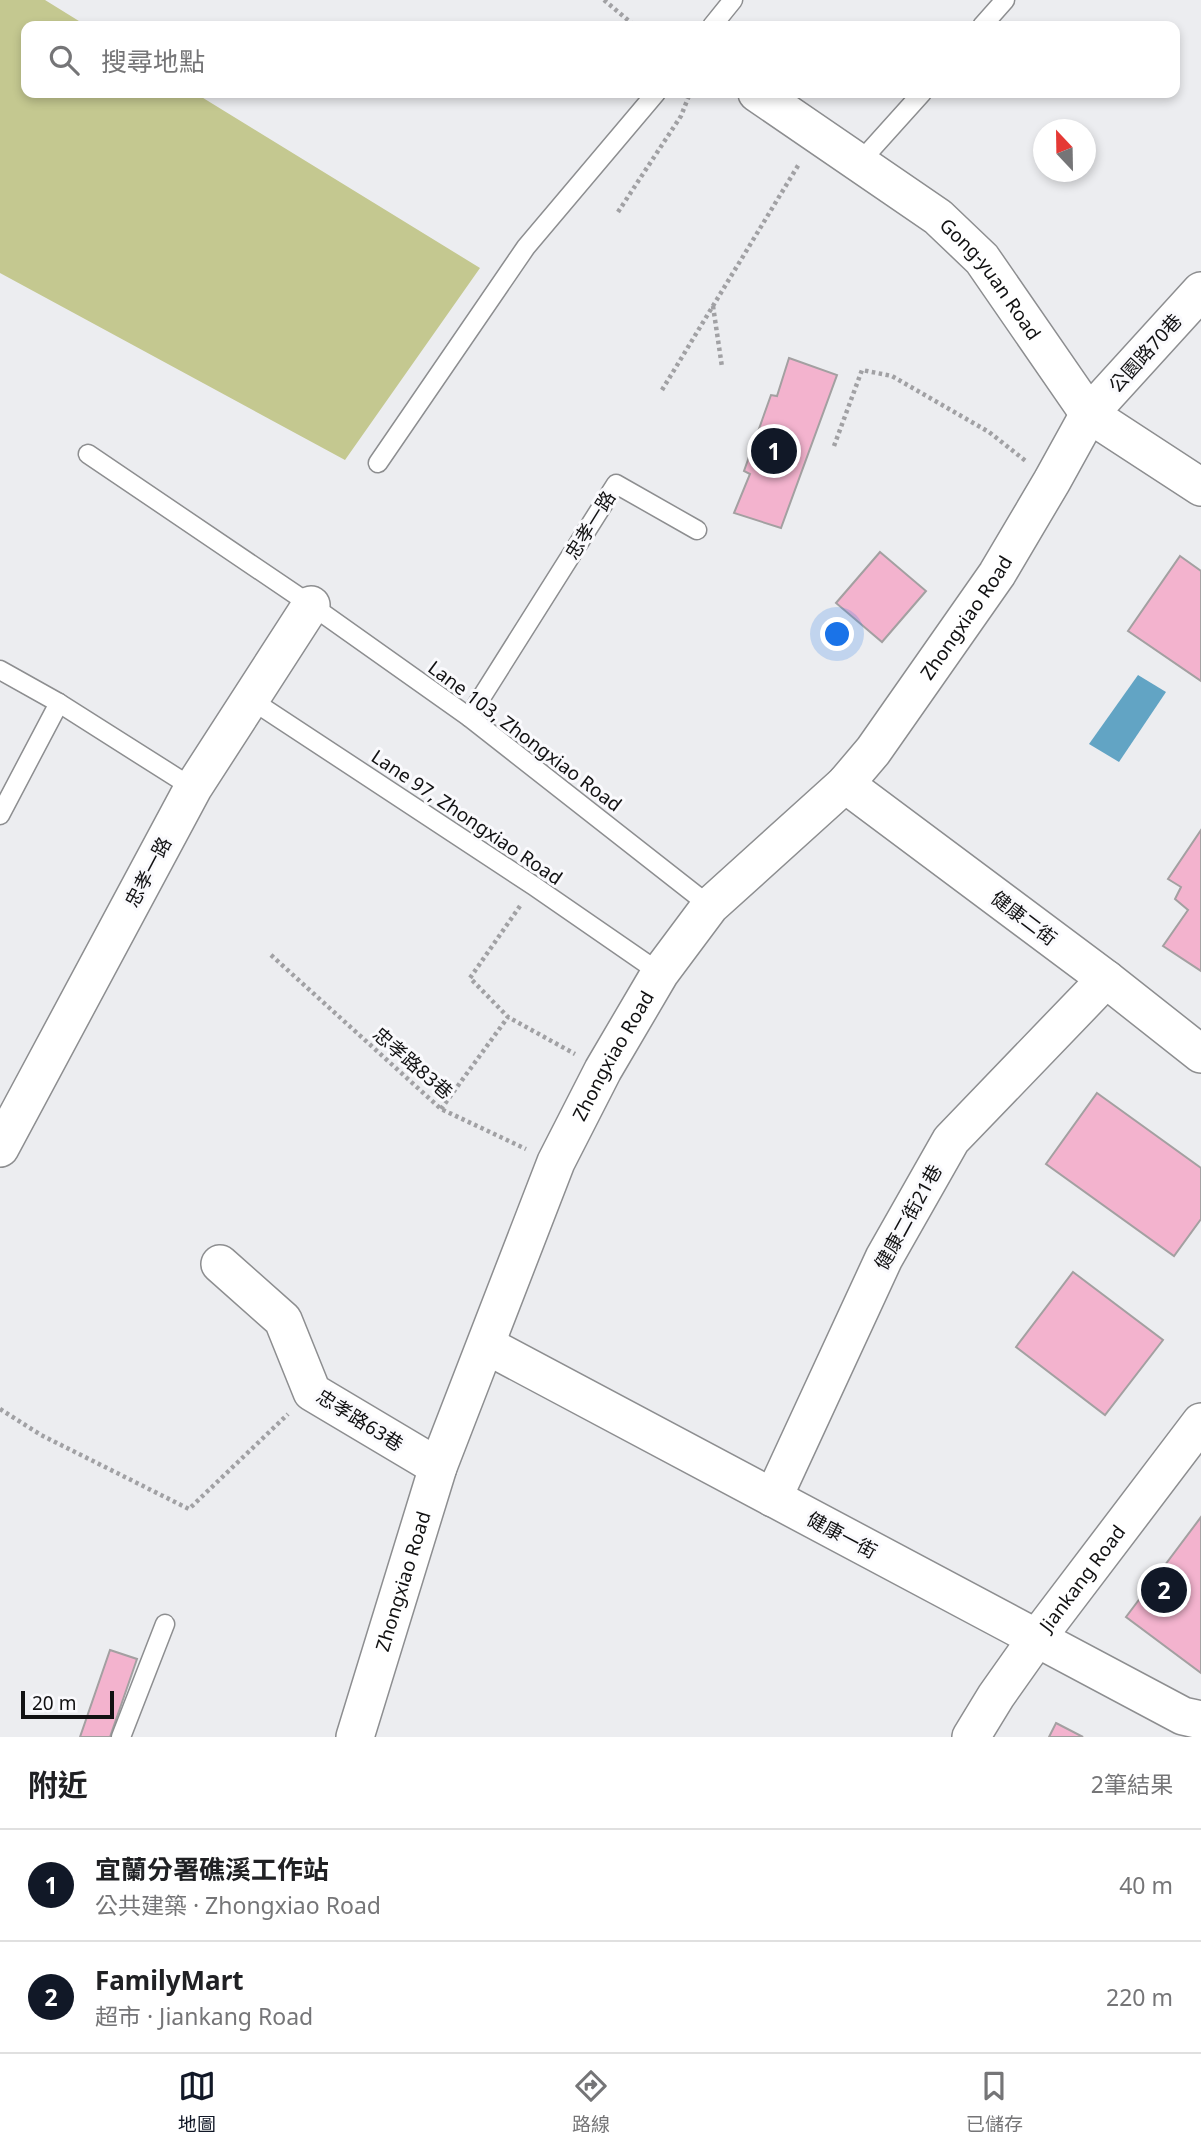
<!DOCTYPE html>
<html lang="zh-TW">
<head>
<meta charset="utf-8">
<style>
  body { margin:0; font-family:"Noto Sans","Noto Sans TC",sans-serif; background:#f2f2f2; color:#202124 }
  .compass { position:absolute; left:1033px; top:119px; width:63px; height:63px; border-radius:50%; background:#fff; box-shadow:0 4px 10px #0003; rotate:338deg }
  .scale { position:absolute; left:21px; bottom:18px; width:93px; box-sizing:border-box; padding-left:7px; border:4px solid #111112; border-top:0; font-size:19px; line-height:24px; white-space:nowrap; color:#111112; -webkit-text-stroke:5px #fafafd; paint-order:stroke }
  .you { position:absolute; left:838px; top:635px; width:24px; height:24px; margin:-18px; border:5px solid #fff; border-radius:50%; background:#1a73e8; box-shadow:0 0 0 10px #1a73e833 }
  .badge { display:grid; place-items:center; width:46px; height:46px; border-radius:50%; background:#111827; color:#fff; font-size:23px; font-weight:700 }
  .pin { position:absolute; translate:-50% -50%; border:4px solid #fff; box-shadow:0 2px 7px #0006 }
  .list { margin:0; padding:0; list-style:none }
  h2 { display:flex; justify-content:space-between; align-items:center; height:91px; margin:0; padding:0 28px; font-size:30px }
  h2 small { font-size:23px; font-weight:400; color:#757577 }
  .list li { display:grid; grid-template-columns:46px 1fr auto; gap:21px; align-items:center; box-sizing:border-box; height:112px; padding:0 28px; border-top:2px solid #e0e0e0 }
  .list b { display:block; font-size:26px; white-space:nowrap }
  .list p { margin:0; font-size:23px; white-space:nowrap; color:#757577 }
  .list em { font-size:23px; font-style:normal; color:#757577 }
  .icon { flex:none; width:38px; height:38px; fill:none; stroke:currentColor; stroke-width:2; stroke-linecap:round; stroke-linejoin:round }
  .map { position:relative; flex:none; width:1201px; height:1737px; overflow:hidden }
  .search { position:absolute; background:#fff; box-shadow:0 4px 10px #0003; left:21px; right:21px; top:21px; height:77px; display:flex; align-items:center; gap:18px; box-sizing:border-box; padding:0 24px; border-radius:14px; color:#757577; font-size:26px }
  .sheet { height:315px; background:#fff }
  nav { display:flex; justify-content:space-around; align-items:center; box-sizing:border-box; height:98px; border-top:2px solid #e0e0e0; background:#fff; font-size:19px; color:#757577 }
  nav a { display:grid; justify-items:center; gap:4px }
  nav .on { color:#111827 }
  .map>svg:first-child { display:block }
  .green { fill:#c4c890 }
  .water { fill:#62a4c4 }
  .building { fill:#f3b3ce; stroke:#a3a0a1; stroke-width:2 }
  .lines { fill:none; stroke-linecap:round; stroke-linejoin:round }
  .service-casing { stroke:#8d8e90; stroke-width:21 }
  .minor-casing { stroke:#8d8e90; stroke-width:40 }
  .path { stroke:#a1a1a4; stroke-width:4.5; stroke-dasharray:3.5 3.5; stroke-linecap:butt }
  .service { stroke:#fff; stroke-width:18 }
  .minor { stroke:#fff; stroke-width:37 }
  .labels { text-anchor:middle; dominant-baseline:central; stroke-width:6; stroke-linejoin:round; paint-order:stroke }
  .street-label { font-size:19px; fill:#111112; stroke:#fafafd }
</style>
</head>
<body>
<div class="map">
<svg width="1201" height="1737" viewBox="0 0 1201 1737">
  <rect width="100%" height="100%" fill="#ecedf0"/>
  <!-- green -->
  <polygon class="green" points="0,0 45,0 87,26 26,26 26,93 195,93 480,268 345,460 0,273"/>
  <!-- water -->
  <polygon class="water" points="1138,675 1166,692 1119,762 1089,744"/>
  <!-- building -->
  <g class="building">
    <polygon points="789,358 837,375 781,528 734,513 750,474 744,471 771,395 777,396"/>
    <polygon points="880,552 926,591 882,642 836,603"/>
    <polygon points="1180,556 1201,571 1201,681 1128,631"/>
    <polygon points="1201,830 1201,971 1163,946 1188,910 1175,899 1181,887 1168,879"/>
    <polygon points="1097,1093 1201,1168 1201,1219 1174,1256 1046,1164"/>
    <polygon points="1073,1272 1163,1340 1105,1415 1016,1347"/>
    <polygon points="1201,1517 1201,1673 1126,1617"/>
    <polygon points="110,1650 137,1659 110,1737 80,1737"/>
    <polygon points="1056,1723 1083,1737 1049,1737"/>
  </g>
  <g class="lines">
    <!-- service casing -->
    <g class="service-casing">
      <g id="service">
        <polyline points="712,26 733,0"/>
        <polyline points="982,26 1005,0"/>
        <polyline points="859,163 922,93"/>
        <polyline points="88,454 311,605 469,717 710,906"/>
        <polyline points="378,463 526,247 656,93"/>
        <polyline points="0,670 59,703 193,788"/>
        <polyline points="250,699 534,886 660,973"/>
        <polyline points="469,717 616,484 697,530"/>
        <polyline points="0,815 59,703"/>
        <polyline points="121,1737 165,1624"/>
      </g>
    </g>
    <!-- minor casing -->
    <g class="minor-casing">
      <g id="minor">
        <path id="s1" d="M757,93L938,217L982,259L1089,414L1201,487"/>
        <polyline points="845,784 1106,979 1201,1054"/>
        <polyline points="0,1148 193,788 311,605"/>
        <polyline points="220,1264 283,1320 312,1392 438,1467"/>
        <polyline points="486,1345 1183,1716 1201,1720"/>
        <polyline points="773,1498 884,1258 951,1140 1106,979"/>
        <path id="s2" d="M355,1737L438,1467L556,1162L603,1070L660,973L710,906L845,784L873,751L997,574L1052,481L1089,414L1201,291"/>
        <path id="s3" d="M971,1737L996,1696L1037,1638L1201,1422"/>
      </g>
    </g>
    <!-- path -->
    <g class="path">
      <polyline points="604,0 635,26"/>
      <polyline points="618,212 681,116 690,93"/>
      <polyline points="713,306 722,367"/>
      <polyline points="662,390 799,164"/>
      <polyline points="834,446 862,370 892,376 989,432 1027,462"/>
      <polyline points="520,906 470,978 508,1017 575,1054"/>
      <polyline points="271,955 441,1109 526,1149"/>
      <polyline points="441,1109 508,1017"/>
      <polyline points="0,1409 41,1435 189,1509 288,1414"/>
    </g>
    <!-- service -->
    <use href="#service" class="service"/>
    <!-- minor -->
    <use href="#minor" class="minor"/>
  </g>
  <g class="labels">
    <!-- street labels -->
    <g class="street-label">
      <text stroke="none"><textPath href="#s1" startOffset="301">Gong-yuan Road</textPath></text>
      <text transform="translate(1145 353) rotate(-48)">公園路70巷</text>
      <text transform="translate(590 525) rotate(-58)">忠孝一路</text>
      <text stroke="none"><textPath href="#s2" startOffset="1297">Zhongxiao Road</textPath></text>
      <text transform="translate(525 736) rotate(37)">Lane 103, Zhongxiao Road</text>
      <text transform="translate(467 817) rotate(34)">Lane 97, Zhongxiao Road</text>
      <text transform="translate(148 872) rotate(-62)">忠孝一路</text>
      <text transform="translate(1024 918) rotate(37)">健康二街</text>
      <text stroke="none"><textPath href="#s2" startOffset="730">Zhongxiao Road</textPath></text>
      <text transform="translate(413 1063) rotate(41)">忠孝路83巷</text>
      <text transform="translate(908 1217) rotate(-61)">健康二街21巷</text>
      <text transform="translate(360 1420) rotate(32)">忠孝路63巷</text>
      <text transform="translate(842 1535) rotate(28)">健康一街</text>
      <text stroke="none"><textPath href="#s3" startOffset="194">Jiankang Road</textPath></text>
      <text stroke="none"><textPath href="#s2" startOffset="163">Zhongxiao Road</textPath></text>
    </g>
  </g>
</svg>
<svg class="compass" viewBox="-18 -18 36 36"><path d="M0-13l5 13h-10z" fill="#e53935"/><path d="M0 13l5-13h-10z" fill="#757577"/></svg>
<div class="scale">20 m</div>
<div class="you"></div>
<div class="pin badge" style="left:774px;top:451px">1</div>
<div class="pin badge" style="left:1164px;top:1590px">2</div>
<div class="search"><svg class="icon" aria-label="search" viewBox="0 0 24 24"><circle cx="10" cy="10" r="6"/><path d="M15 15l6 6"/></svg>搜尋地點</div>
</div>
<section class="sheet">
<h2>附近<small>2筆結果</small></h2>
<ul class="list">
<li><span class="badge">1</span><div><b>宜蘭分署礁溪工作站</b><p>公共建築 · Zhongxiao Road</p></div><em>40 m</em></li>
<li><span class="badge">2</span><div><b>FamilyMart</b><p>超市 · Jiankang Road</p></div><em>220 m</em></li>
</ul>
</section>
<nav>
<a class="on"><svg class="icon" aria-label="map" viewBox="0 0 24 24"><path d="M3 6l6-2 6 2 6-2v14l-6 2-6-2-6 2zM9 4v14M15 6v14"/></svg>地圖</a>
<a><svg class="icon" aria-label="directions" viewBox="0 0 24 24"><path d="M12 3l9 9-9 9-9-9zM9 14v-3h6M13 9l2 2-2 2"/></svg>路線</a>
<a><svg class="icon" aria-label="saved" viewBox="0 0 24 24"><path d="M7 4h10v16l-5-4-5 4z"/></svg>已儲存</a>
</nav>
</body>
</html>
